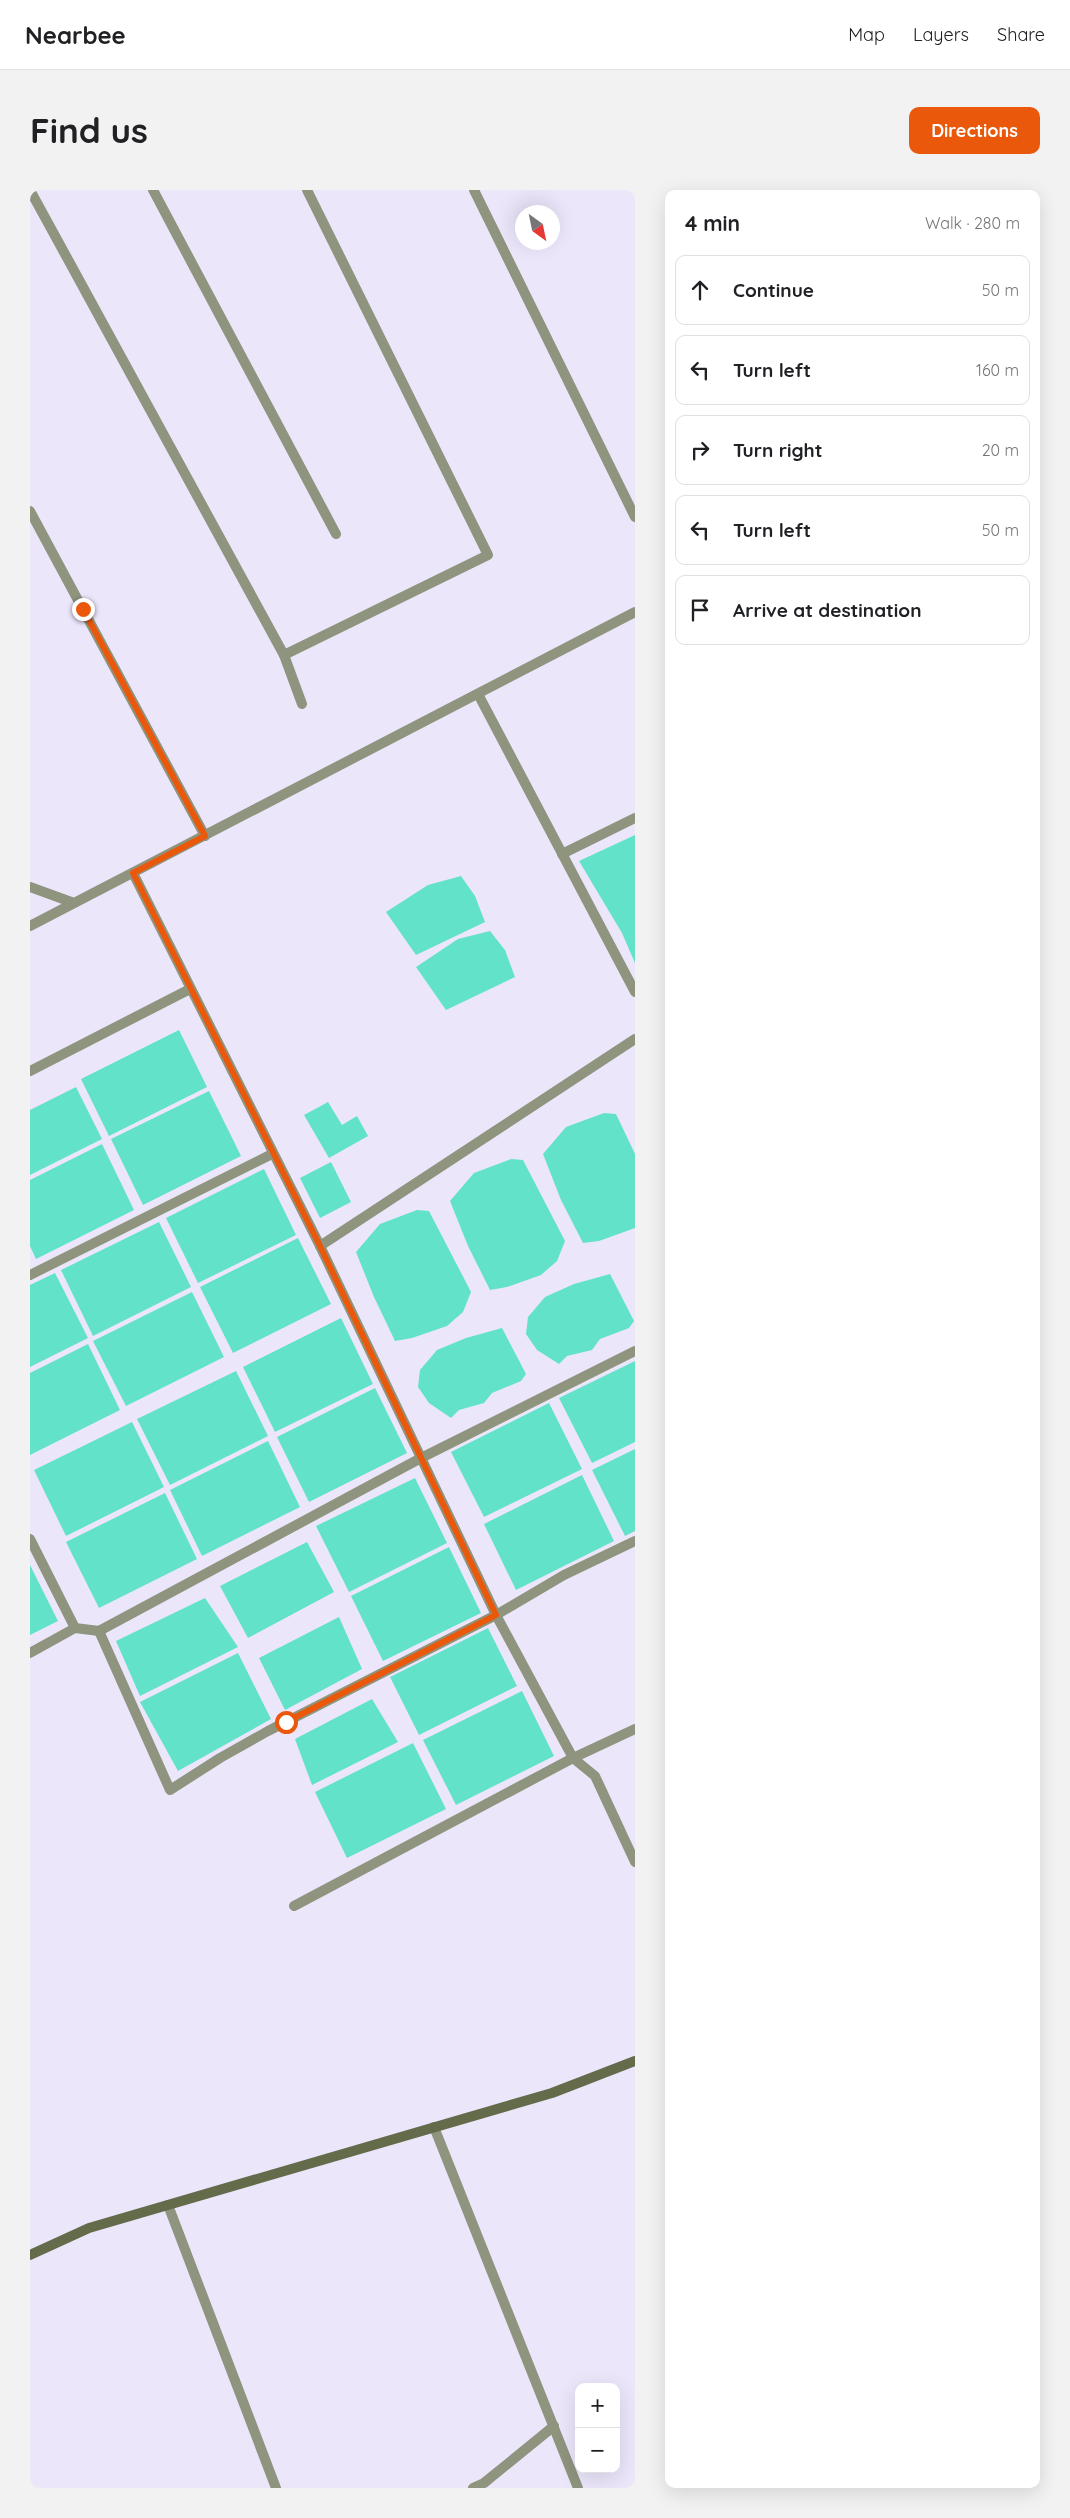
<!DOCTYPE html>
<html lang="en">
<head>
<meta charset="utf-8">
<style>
  body { margin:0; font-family:Quicksand,sans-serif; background:#f2f2f2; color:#202124 }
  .controls { position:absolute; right:15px; bottom:15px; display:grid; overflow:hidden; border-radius:10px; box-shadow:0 5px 20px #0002 }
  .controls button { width:45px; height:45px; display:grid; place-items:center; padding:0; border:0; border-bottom:1px solid #e0e0e0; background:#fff; color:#202124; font:25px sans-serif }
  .compass { position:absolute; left:485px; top:15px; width:45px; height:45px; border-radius:50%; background:#fff; box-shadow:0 5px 20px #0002; rotate:147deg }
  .stop { position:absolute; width:15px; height:15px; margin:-11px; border:4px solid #ea580c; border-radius:50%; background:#fff }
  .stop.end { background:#ea580c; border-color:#fff; box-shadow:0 1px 5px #0008 }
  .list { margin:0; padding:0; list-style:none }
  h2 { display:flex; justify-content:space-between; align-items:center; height:65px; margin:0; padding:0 20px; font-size:21px }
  h2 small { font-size:16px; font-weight:400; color:#757577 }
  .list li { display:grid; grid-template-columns:32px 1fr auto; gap:15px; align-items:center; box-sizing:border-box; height:70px; margin:0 10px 10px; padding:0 10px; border:1px solid #e0e0e0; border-radius:10px }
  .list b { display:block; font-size:19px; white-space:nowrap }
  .list em { font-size:16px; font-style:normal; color:#757577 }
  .icon { flex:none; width:28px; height:28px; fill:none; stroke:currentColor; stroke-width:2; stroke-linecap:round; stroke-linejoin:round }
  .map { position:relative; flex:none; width:605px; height:2298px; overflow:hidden; border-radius:10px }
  header { display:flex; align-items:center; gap:30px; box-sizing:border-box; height:70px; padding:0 25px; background:#fff; border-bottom:1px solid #e0e0e0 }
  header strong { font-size:24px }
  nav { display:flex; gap:28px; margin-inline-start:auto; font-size:18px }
  .intro { display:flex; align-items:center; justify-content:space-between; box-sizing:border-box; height:120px; padding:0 30px }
  h1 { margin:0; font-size:35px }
  .button { padding:12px 22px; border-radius:10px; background:#ea580c; color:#fff; font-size:18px; font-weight:700 }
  main { display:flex; gap:30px; padding:0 30px }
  aside { flex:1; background:#fff; border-radius:10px; box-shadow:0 5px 20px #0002 }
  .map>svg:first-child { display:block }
  .building { fill:#61e2c9 }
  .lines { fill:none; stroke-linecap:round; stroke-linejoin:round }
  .street { stroke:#8e947e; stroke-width:10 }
  .secondary { stroke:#636b4a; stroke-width:10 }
  .route { stroke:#ea580c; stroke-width:6 }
</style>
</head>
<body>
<header>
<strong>Nearbee</strong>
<nav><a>Map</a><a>Layers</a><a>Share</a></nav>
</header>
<div class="intro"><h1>Find us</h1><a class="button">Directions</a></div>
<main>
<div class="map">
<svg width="605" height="2298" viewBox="0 0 605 2298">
  <rect width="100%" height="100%" fill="#ece6fb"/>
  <!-- building -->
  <g class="building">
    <polygon points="605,645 605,773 592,743 549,671"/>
    <polygon points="431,686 445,706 455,732 386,765 356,722 398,695"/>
    <polygon points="460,741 475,760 485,787 416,820 386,777 428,749"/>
    <polygon points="149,840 177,897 79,946 51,889"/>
    <polygon points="46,897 72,949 0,985 0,920"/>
    <polygon points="179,901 211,966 113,1015 81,949"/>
    <polygon points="298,912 312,935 327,926 338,946 299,968 274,925"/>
    <polygon points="574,923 586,924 605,964 605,1038 569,1051 553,1053 531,1010 513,964 536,937"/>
    <polygon points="72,954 104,1020 6,1069 0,1056 0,990"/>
    <polygon points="481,969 493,970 535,1051 527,1071 511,1085 477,1097 460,1100 438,1056 420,1011 444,983"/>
    <polygon points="301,972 321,1012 290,1028 270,988"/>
    <polygon points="234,979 266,1045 168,1093 136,1028"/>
    <polygon points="387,1020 399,1021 441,1102 433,1122 417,1136 382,1148 365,1151 344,1107 326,1062 350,1034"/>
    <polygon points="129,1032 161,1097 63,1146 31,1080"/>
    <polygon points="268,1048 301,1114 203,1163 170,1097"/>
    <polygon points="25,1083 58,1148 0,1177 0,1095"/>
    <polygon points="580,1084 604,1131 599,1138 570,1149 562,1160 537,1166 529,1174 507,1160 496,1144 498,1127 515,1107 544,1094"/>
    <polygon points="162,1102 194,1167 96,1216 63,1151"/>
    <polygon points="311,1128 343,1194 245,1242 213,1177"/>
    <polygon points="472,1138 496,1184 491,1191 462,1203 454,1213 429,1220 421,1228 399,1213 388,1197 390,1180 407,1160 436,1148"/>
    <polygon points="58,1154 90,1220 0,1265 0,1183"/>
    <polygon points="605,1171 605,1252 562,1273 529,1208"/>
    <polygon points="206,1181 238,1246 140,1295 107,1229"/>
    <polygon points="345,1198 377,1263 279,1312 247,1247"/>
    <polygon points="519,1213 552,1279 454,1327 421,1262"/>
    <polygon points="102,1232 134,1297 36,1346 4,1280"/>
    <polygon points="238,1251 270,1317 172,1366 140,1300"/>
    <polygon points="605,1259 605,1341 595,1346 562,1280"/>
    <polygon points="552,1285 584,1351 486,1400 454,1334"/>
    <polygon points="385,1288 417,1353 319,1402 286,1336"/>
    <polygon points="135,1303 167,1369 69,1418 36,1352"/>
    <polygon points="277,1352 304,1402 218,1448 190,1396"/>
    <polygon points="419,1357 451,1423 353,1471 321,1406"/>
    <polygon points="0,1375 28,1431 0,1445"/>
    <polygon points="175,1408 208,1457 110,1506 86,1451"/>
    <polygon points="309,1427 332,1479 255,1520 229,1468"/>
    <polygon points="458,1438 487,1496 389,1545 360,1487"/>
    <polygon points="208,1463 241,1529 148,1581 110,1512"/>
    <polygon points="492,1501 524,1566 426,1615 393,1550"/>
    <polygon points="342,1509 368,1552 282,1595 265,1549"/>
    <polygon points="383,1553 416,1619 317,1668 285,1602"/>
  </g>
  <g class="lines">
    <!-- street -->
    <g class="street">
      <polyline points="0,0 254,465 272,514"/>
      <polyline points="123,0 306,344"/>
      <polyline points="444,0 605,327"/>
      <polyline points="0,321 175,646"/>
      <polyline points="254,465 458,365 277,0"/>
      <polyline points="448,504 605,802"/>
      <polyline points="532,664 605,628"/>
      <polyline points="103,683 290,1056 466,1425 543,1568 565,1586 605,1672"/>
      <polyline points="0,697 44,713"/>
      <polyline points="0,736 605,422"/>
      <polyline points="0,881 160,799"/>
      <polyline points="290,1056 605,849"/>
      <polyline points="0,1085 242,964"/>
      <polyline points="0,1349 45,1438 69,1441 391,1268 605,1161"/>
      <polyline points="69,1441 140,1600 190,1568 238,1541 466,1425 534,1385 605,1351"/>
      <polyline points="0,1463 45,1438"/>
      <polyline points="264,1716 543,1568 605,1539"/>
      <polyline points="404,1937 548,2298"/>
      <polyline points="138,2015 246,2298"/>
      <polyline points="443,2298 454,2293 524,2236"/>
    </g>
    <!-- secondary -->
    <polyline class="secondary" points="0,2065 59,2038 522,1903 605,1871"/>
  </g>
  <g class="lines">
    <!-- route -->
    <polyline class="route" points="53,419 175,646 103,683 290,1056 466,1425 256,1532"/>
  </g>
</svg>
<div class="controls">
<button>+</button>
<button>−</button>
</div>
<svg class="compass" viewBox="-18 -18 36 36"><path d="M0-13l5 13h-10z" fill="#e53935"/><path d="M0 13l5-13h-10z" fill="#757577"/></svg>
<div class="stop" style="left:256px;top:1532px"></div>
<div class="stop end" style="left:53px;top:419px"></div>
</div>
<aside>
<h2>4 min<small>Walk · 280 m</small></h2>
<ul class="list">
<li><svg class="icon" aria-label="ahead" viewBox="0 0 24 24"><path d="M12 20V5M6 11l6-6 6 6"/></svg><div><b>Continue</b></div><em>50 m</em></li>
<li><svg class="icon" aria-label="left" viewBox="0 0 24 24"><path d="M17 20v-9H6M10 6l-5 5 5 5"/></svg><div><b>Turn left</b></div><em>160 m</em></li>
<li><svg class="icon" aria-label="right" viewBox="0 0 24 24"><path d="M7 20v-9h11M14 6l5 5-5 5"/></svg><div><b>Turn right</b></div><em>20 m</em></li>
<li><svg class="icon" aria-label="left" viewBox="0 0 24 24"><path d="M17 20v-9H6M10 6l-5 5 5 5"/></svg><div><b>Turn left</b></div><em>50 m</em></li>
<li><svg class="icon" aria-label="arrive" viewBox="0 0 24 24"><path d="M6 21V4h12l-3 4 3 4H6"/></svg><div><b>Arrive at destination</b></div></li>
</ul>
</aside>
</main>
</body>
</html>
